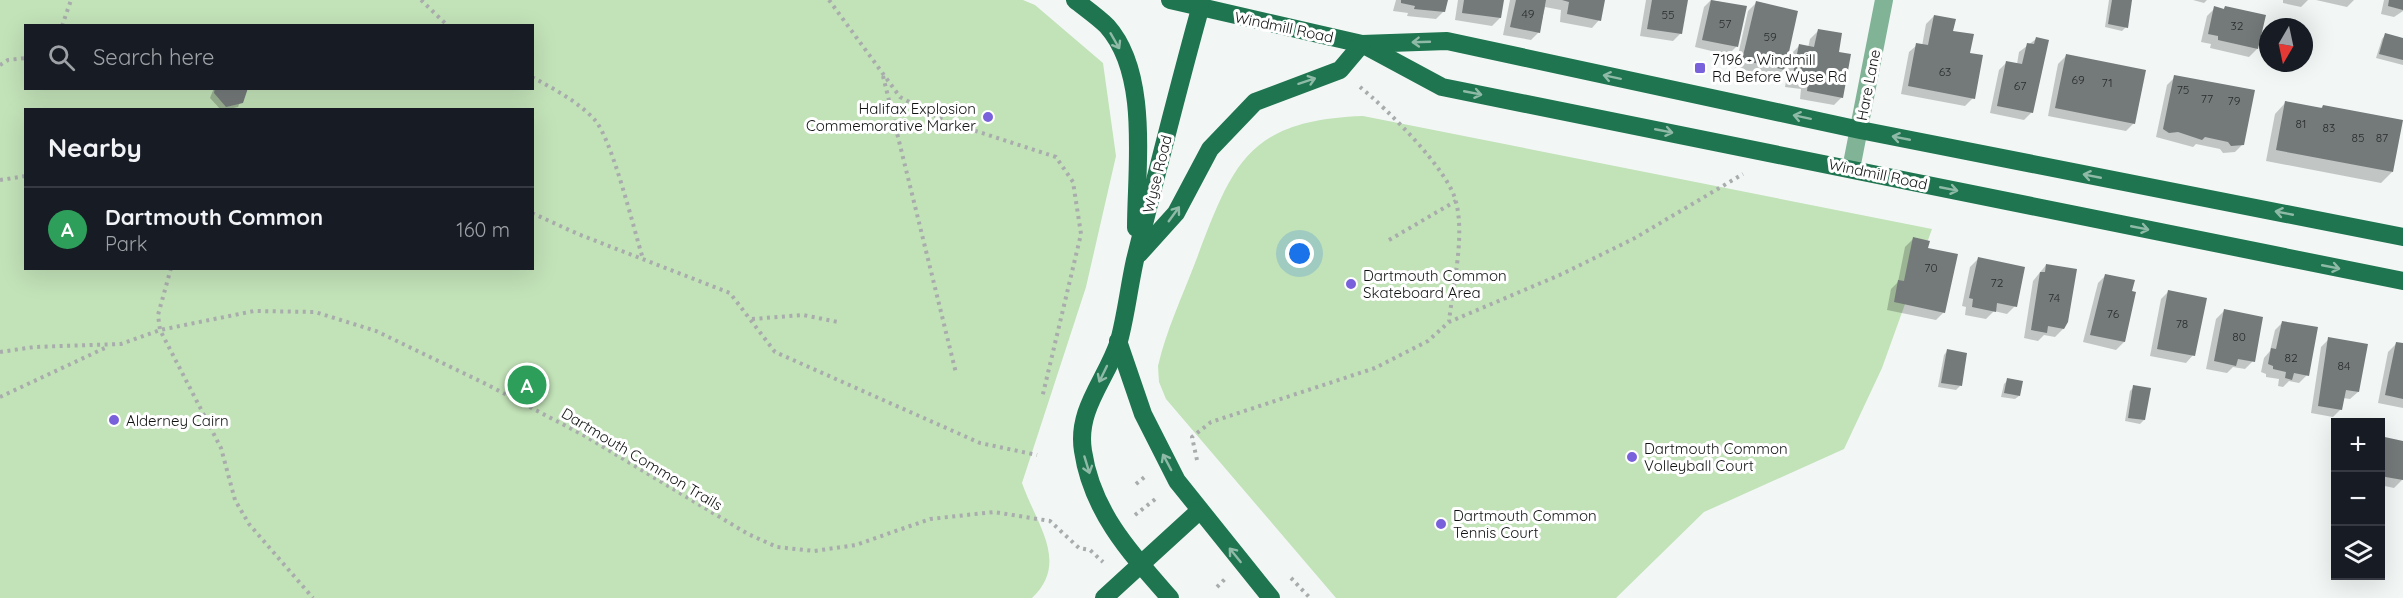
<!DOCTYPE html>
<html lang="en">
<head>
<meta charset="utf-8">
<style>
  body { margin:0; font-family:Quicksand,sans-serif; background:#20242c; color:#f1f3f6 }
  .controls { position:absolute; right:18px; bottom:18px; display:grid; overflow:hidden; border-radius:0px; box-shadow:0 6px 24px #0002 }
  .controls button { width:54px; height:54px; display:grid; place-items:center; padding:0; border:0; border-bottom:2px solid #363941; background:#171b24; color:#f1f3f6; font:30px sans-serif }
  .compass { position:absolute; left:2259px; top:18px; width:54px; height:54px; border-radius:50%; background:#171b24; box-shadow:0 6px 24px #0002; rotate:189deg }
  .you { position:absolute; left:1300px; top:254px; width:21px; height:21px; margin:-15px; border:4px solid #fff; border-radius:50%; background:#1a73e8; box-shadow:0 0 0 9px #1a73e833 }
  .badge { display:grid; place-items:center; width:39px; height:39px; border-radius:50%; background:#7961db; color:#fff; font-size:20px; font-weight:700 }
  .pin { position:absolute; translate:-50% -50%; border:3px solid #fff; box-shadow:0 2px 6px #0006 }
  .list { margin:0; padding:0; list-style:none }
  h2 { display:flex; justify-content:space-between; align-items:center; height:78px; margin:0; padding:0 24px; font-size:26px }
  h2 small { font-size:20px; font-weight:400; color:#9ea1a6 }
  .list li { display:grid; grid-template-columns:39px 1fr auto; gap:18px; align-items:center; box-sizing:border-box; height:84px; padding:0 24px; border-top:2px solid #363941 }
  .list b { display:block; font-size:22px; white-space:nowrap }
  .list p { margin:0; font-size:20px; white-space:nowrap; color:#9ea1a6 }
  .list em { font-size:20px; font-style:normal; color:#9ea1a6 }
  .icon { flex:none; width:33px; height:33px; fill:none; stroke:currentColor; stroke-width:2; stroke-linecap:round; stroke-linejoin:round }
  .map { position:relative; flex:none; width:2403px; height:598px; overflow:hidden }
  .search { position:absolute; background:#171b24; box-shadow:0 6px 24px #0002; left:24px; top:24px; width:510px; height:66px; display:flex; align-items:center; gap:15px; box-sizing:border-box; padding:0 21px; border-radius:0px; color:#9ea1a6; font-size:22px }
  .panel { position:absolute; background:#171b24; box-shadow:0 6px 24px #0002; left:24px; top:108px; width:510px; height:162px; border-radius:0px }
  .map>svg:first-child { display:block }
  .green { fill:#c2e2b8; fill-rule:evenodd }
  .shadow { fill:#0003 }
  .building { fill:#74797a }
  .lines { fill:none; stroke-linecap:round; stroke-linejoin:round }
  .path { stroke:#a9acac; stroke-width:4; stroke-dasharray:3 4.5; stroke-linecap:butt }
  .minor { stroke:#81b397; stroke-width:18 }
  .major { stroke:#1f754f; stroke-width:18 }
  .oneway { stroke:#8fbaa7 }
  .poi-dot { fill:#7961db; stroke:#fff; stroke-width:2 }
  .labels { text-anchor:middle; dominant-baseline:central; stroke-width:6; stroke-linejoin:round; paint-order:stroke }
  .number-label { font-size:12px; fill:#2a2c2c }
  .street-label { font-size:15px; fill:#111212; stroke:#fff }
  .poi-label { font-size:15px; fill:#111212; stroke:#fff; text-anchor:start }
</style>
</head>
<body>
<div class="map">
<svg width="2403" height="598" viewBox="0 0 2403 598">
  <rect width="100%" height="100%" fill="#f2f7f6"/>
  <!-- green -->
  <g class="green">
    <path d="M0,0H1023L1035,5L1103,63L1116,156L1086,287L1022,483C1036,524 1070,562 1032,598H0ZM26,26H532V88H26ZM26,110H532V268H26Z"/>
    <path d="M1363,116L1932,229L1882,368L1844,449L1704,512L1616,598H1336L1166,399L1159,382L1158,366C1166,331 1182,297 1195,263C1232,166 1246,120 1363,116Z"/>
  </g>
  <!-- shadow -->
  <g class="shadow">
    <polygon points="1396,0 1446,0 1444,11 1436,19 1407,16 1408,13 1393,11"/>
    <polygon points="1458,0 1503,0 1500,18 1492,26 1455,20"/>
    <polygon points="1510,0 1603,0 1599,20 1592,28 1560,22 1561,10 1545,7 1539,32 1531,40 1503,35"/>
    <polygon points="1646,0 1686,0 1681,33 1673,41 1640,36"/>
    <polygon points="1711,0 1745,7 1736,47 1728,55 1695,47 1704,7"/>
    <polygon points="2109,0 2131,0 2126,27 2122,31 2105,27"/>
    <polygon points="2193,0 2207,0 2204,3"/>
    <polygon points="2283,0 2308,0 2301,7 2283,3"/>
    <polygon points="2316,0 2354,0 2347,7"/>
    <polygon points="2384,0 2403,0 2403,11 2394,17 2381,14"/>
    <polygon points="1756,3 1784,69 1776,77 1735,68 1748,11"/>
    <polygon points="2225,7 2257,49 2249,57 2210,48 2211,44 2201,42 2207,16 2215,8 2223,10"/>
    <polygon points="1934,16 1969,54 1973,98 1965,106 1901,94 1909,52 1917,45 1922,46 1926,24"/>
    <polygon points="1818,31 1837,53 1842,97 1834,105 1800,99 1801,89 1785,87 1791,54 1799,46 1808,48 1810,39"/>
    <polygon points="2385,35 2403,40 2403,65 2376,58 2382,39"/>
    <polygon points="2036,39 2032,112 2024,120 1990,113 1999,70 2007,62 2017,64 2019,52"/>
    <polygon points="2066,56 2134,123 2126,131 2048,116 2058,64"/>
    <polygon points="2175,77 2243,144 2235,152 2223,153 2220,149 2196,144 2193,147 2156,137 2167,85"/>
    <polygon points="214,88 246,88 238,107 225,110 221,110 210,98"/>
    <polygon points="2286,102 2320,109 2323,106 2392,172 2381,183 2266,161 2275,114"/>
    <polygon points="1913,239 1926,249 1944,312 1936,320 1887,310 1891,289 1898,282 1905,247"/>
    <polygon points="1978,259 2015,306 2007,314 1994,311 1986,319 1965,315 1966,307 1962,306 1970,267"/>
    <polygon points="2046,265 2063,329 2055,337 2044,335 2038,341 2024,338 2033,281"/>
    <polygon points="2106,275 2131,292 2124,342 2116,350 2083,342 2098,283"/>
    <polygon points="2169,291 2193,355 2186,363 2150,356 2161,299"/>
    <polygon points="2224,311 2253,361 2245,369 2233,367 2227,373 2206,369 2216,319"/>
    <polygon points="2283,322 2307,375 2299,383 2289,381 2283,387 2278,386 2279,379 2266,377 2266,374 2261,372 2264,358 2270,351 2275,330"/>
    <polygon points="2329,339 2358,392 2350,399 2343,398 2341,409 2333,417 2311,413 2321,347"/>
    <polygon points="2396,344 2403,345 2403,408 2378,403 2388,352"/>
    <polygon points="1947,351 1960,386 1956,390 1938,387 1944,355"/>
    <polygon points="2008,380 2019,396 2015,399 2001,397 2004,384"/>
    <polygon points="2134,387 2144,420 2140,424 2125,421 2130,391"/>
    <polygon points="2380,438 2403,442 2402,480 2394,488 2380,485"/>
  </g>
  <!-- building -->
  <g class="building">
    <polygon points="1401,0 1448,0 1445,12 1414,9 1415,6 1401,3"/>
    <polygon points="1464,0 1504,0 1501,18 1462,13"/>
    <polygon points="1516,0 1546,0 1540,33 1510,27"/>
    <polygon points="1562,0 1605,0 1601,21 1567,14 1569,2"/>
    <polygon points="1652,0 1688,0 1682,34 1647,29"/>
    <polygon points="1711,0 1747,6 1738,47 1702,40"/>
    <polygon points="2112,0 2132,0 2128,28 2108,24"/>
    <polygon points="2389,0 2403,0 2403,10 2388,6"/>
    <polygon points="1756,1 1798,11 1785,70 1742,60"/>
    <polygon points="2214,6 2224,9 2225,6 2266,15 2258,49 2218,40 2218,36 2208,34"/>
    <polygon points="1934,15 1956,19 1953,31 1974,34 1970,53 1983,55 1975,99 1908,86 1916,43 1928,45"/>
    <polygon points="1818,29 1842,33 1839,52 1851,54 1843,98 1807,91 1808,82 1792,79 1799,44 1814,47"/>
    <polygon points="2385,33 2403,38 2403,60 2379,54"/>
    <polygon points="2036,37 2049,40 2033,113 1997,106 2006,61 2022,64 2027,43 2034,44"/>
    <polygon points="2066,54 2146,70 2135,124 2055,108"/>
    <polygon points="2174,75 2255,90 2244,145 2231,146 2228,142 2205,137 2202,140 2178,132 2169,133 2163,129"/>
    <polygon points="215,88 248,88 243,103 226,107 214,93"/>
    <polygon points="2285,101 2322,108 2323,105 2403,120 2393,172 2276,150"/>
    <polygon points="1913,237 1930,241 1928,248 1958,254 1945,313 1894,302 1898,280 1904,281"/>
    <polygon points="1978,257 2025,267 2017,307 1997,303 1996,312 1972,307 1973,299 1969,298"/>
    <polygon points="2046,264 2077,269 2068,322 2064,329 2048,326 2047,333 2031,330 2040,272 2045,272"/>
    <polygon points="2105,274 2135,280 2132,291 2136,292 2125,342 2090,335"/>
    <polygon points="2168,290 2207,298 2195,356 2157,349"/>
    <polygon points="2224,309 2263,317 2255,362 2238,359 2236,366 2214,361"/>
    <polygon points="2282,321 2318,327 2309,376 2294,373 2292,380 2285,378 2286,372 2273,369 2273,366 2268,364 2271,348 2276,349"/>
    <polygon points="2328,337 2368,344 2359,392 2346,390 2342,410 2318,406"/>
    <polygon points="2396,342 2403,343 2403,399 2385,395"/>
    <polygon points="1947,349 1967,353 1962,386 1941,383"/>
    <polygon points="2007,378 2023,381 2020,396 2004,393"/>
    <polygon points="2133,385 2151,388 2145,420 2128,418"/>
    <polygon points="2380,436 2403,441 2403,480 2380,476"/>
  </g>
  <g class="lines">
    <!-- path -->
    <g class="path">
      <polyline points="421,0 448,26"/>
      <polyline points="829,0 900,97 945,121 1056,157 1073,182 1081,234 1042,398"/>
      <polyline points="62,26 71,0"/>
      <polyline points="0,65 8,60 26,58"/>
      <polyline points="883,76 956,373"/>
      <path d="M532,77C554,89 577,101 594,119C612,138 634,230 643,259"/>
      <path d="M1360,87C1386,108 1449,170 1456,202C1465,236 1453,286 1449,321"/>
      <polyline points="0,180 26,176"/>
      <polyline points="532,213 578,234 730,293 775,352 980,443 1037,455"/>
      <polyline points="1389,240 1456,201"/>
      <polyline points="171,268 158,315 160,330 221,448 235,500 249,524 313,598"/>
      <polyline points="752,319 803,315 838,322"/>
      <polyline points="0,352 34,347 121,344 160,330 254,311 315,312 376,331 486,384 585,436 748,534 777,547 814,551 856,545 930,519 994,512 1050,521 1079,548 1090,550 1103,562"/>
      <polyline points="0,397 107,347"/>
      <polyline points="1197,460 1192,437 1211,422 1375,368 1428,341 1449,322 1562,274 1635,238 1743,174"/>
      <polyline points="1136,484 1147,475"/>
      <polyline points="1135,515 1158,497"/>
      <polyline points="1291,578 1310,598"/>
      <polyline points="1217,587 1225,579"/>
    </g>
    <!-- minor -->
    <polyline class="minor" points="1851,169 1884,0"/>
    <!-- major -->
    <g class="major">
      <path d="M1075,0C1085,8 1098,17 1107,26C1150,74 1136,168 1136,228"/>
      <polyline points="1170,0 1362,44 1447,41 1860,130 2403,237"/>
      <polyline points="1364,45 1442,87 2403,281"/>
      <polyline points="1139,254 1176,213 1210,149 1255,102 1340,70 1362,44"/>
      <polyline points="1118,341 1143,414 1177,481 1271,598"/>
      <polyline points="1104,598 1199,511"/>
      <path d="M1170,598C1131,554 1092,512 1083,451C1076,409 1107,379 1119,341C1126,315 1129,287 1135,260C1156,176 1177,92 1200,9"/>
    </g>
  </g>
  <!-- one-way arrows -->
  <defs><path id="oneway-shaft" d="M-6 0H5M1.5-3L5.5 0L1.5 3" fill="none" stroke-width="1.6" stroke-linecap="round" stroke-linejoin="round" transform="scale(1.5)"/></defs>
  <g class="oneway">
    <use href="#oneway-shaft" transform="translate(1115 41) rotate(60)"/>
    <use href="#oneway-shaft" transform="translate(1421 42) rotate(178)"/>
    <use href="#oneway-shaft" transform="translate(1612 77) rotate(-168)"/>
    <use href="#oneway-shaft" transform="translate(1307 81) rotate(-18)"/>
    <use href="#oneway-shaft" transform="translate(1473 93) rotate(11)"/>
    <use href="#oneway-shaft" transform="translate(1802 117) rotate(-168)"/>
    <use href="#oneway-shaft" transform="translate(1664 131) rotate(11)"/>
    <use href="#oneway-shaft" transform="translate(1901 138) rotate(-169)"/>
    <use href="#oneway-shaft" transform="translate(2092 176) rotate(-169)"/>
    <use href="#oneway-shaft" transform="translate(1949 189) rotate(11)"/>
    <use href="#oneway-shaft" transform="translate(2284 213) rotate(-169)"/>
    <use href="#oneway-shaft" transform="translate(1174 214) rotate(-54)"/>
    <use href="#oneway-shaft" transform="translate(2140 228) rotate(11)"/>
    <use href="#oneway-shaft" transform="translate(2331 267) rotate(11)"/>
    <use href="#oneway-shaft" transform="translate(1103 374) rotate(116)"/>
    <use href="#oneway-shaft" transform="translate(1167 462) rotate(-118)"/>
    <use href="#oneway-shaft" transform="translate(1087 465) rotate(73)"/>
    <use href="#oneway-shaft" transform="translate(1235 555) rotate(-129)"/>
  </g>
  <!-- markers -->
  <g class="poi-dot">
    <rect x="1694" y="62" width="12" height="12" rx="3"/>
    <circle cx="988" cy="117" r="6"/>
    <circle cx="1351" cy="284" r="6"/>
    <circle cx="114" cy="420" r="6"/>
    <circle cx="1632" cy="457" r="6"/>
    <circle cx="1441" cy="524" r="6"/>
  </g>
  <g class="labels">
    <!-- number labels -->
    <g class="number-label">
      <text x="1528" y="13">49</text>
      <text x="1668" y="14">55</text>
      <text x="1725" y="23">57</text>
      <text x="2237" y="25">32</text>
      <text x="1770" y="36">59</text>
      <text x="1945" y="71">63</text>
      <text x="2078" y="79">69</text>
      <text x="2107" y="82">71</text>
      <text x="2020" y="85">67</text>
      <text x="2183" y="89">75</text>
      <text x="2207" y="98">77</text>
      <text x="2234" y="100">79</text>
      <text x="2301" y="123">81</text>
      <text x="2329" y="127">83</text>
      <text x="2358" y="137">85</text>
      <text x="2382" y="137">87</text>
      <text x="1931" y="267">70</text>
      <text x="1997" y="282">72</text>
      <text x="2054" y="297">74</text>
      <text x="2113" y="313">76</text>
      <text x="2182" y="323">78</text>
      <text x="2239" y="336">80</text>
      <text x="2291" y="357">82</text>
      <text x="2344" y="365">84</text>
    </g>
    <!-- street labels -->
    <g class="street-label">
      <text transform="translate(1284 27) rotate(12)">Windmill Road</text>
      <text transform="translate(1868 85) rotate(-79)">Hare Lane</text>
      <text transform="translate(1157 174) rotate(-76)">Wyse Road</text>
      <text transform="translate(1878 174) rotate(12)">Windmill Road</text>
      <text transform="translate(642 459) rotate(31)">Dartmouth Common Trails</text>
    </g>
    <!-- poi labels -->
    <g class="poi-label">
      <text x="1712" y="59">7196 - Windmill<tspan x="1712" dy="17">Rd Before Wyse Rd</tspan></text>
      <text x="976" y="108" text-anchor="end">Halifax Explosion<tspan x="976" dy="17">Commemorative Marker</tspan></text>
      <text x="1363" y="275">Dartmouth Common<tspan x="1363" dy="17">Skateboard Area</tspan></text>
      <text x="126" y="420">Alderney Cairn</text>
      <text x="1644" y="448">Dartmouth Common<tspan x="1644" dy="17">Volleyball Court</tspan></text>
      <text x="1453" y="515">Dartmouth Common<tspan x="1453" dy="17">Tennis Court</tspan></text>
    </g>
  </g>
</svg>
<div class="controls">
<button>+</button>
<button>−</button>
<button><svg class="icon" aria-label="layers" viewBox="0 0 24 24"><path d="M12 4l9 5-9 5-9-5zM3 14l9 5 9-5"/></svg></button>
</div>
<svg class="compass" viewBox="-18 -18 36 36"><path d="M0-13l5 13h-10z" fill="#e53935"/><path d="M0 13l5-13h-10z" fill="#9ea1a6"/></svg>
<div class="you"></div>
<div class="pin badge" style="left:527px;top:385px;background:#2e9e5b">A</div>
<div class="search"><svg class="icon" aria-label="search" viewBox="0 0 24 24"><circle cx="10" cy="10" r="6"/><path d="M15 15l6 6"/></svg>Search here</div>
<section class="panel">
<h2>Nearby<small></small></h2>
<ul class="list">
<li><span class="badge" style="background:#2e9e5b">A</span><div><b>Dartmouth Common</b><p>Park</p></div><em>160 m</em></li>
</ul>
</section>
</div>
</body>
</html>
